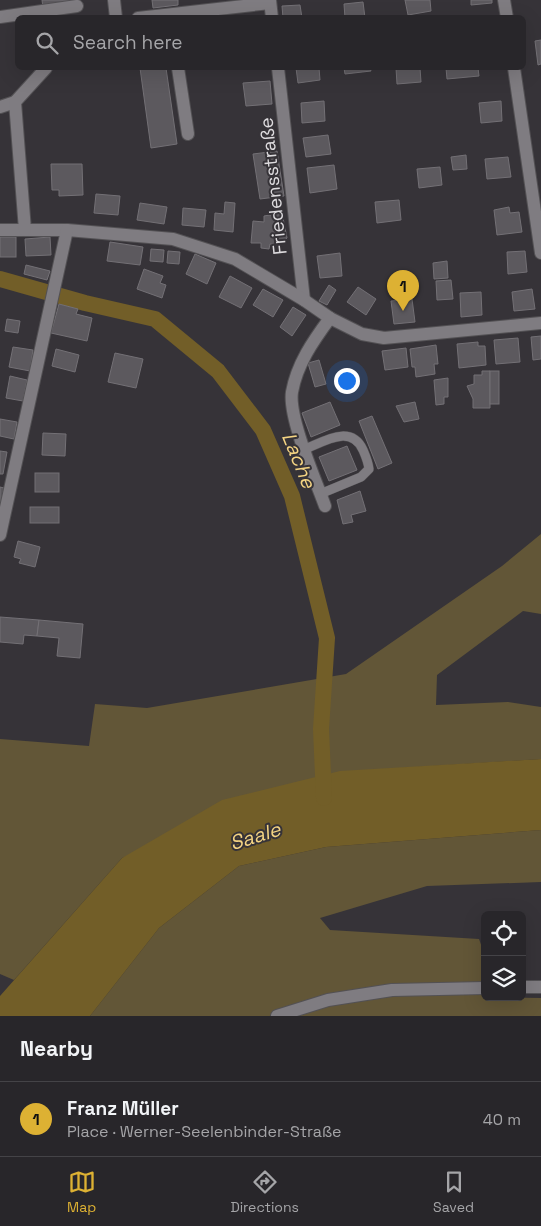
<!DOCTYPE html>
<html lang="en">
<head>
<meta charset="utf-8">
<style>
  body { margin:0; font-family:"Space Grotesk",sans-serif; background:#302e32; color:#f1f3f6 }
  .controls { position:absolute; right:15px; bottom:15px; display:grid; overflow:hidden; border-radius:8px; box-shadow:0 5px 20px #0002 }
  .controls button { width:45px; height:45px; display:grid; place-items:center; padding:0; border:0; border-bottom:1px solid #444347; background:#28262a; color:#f1f3f6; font:25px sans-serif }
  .you { position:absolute; left:346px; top:380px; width:18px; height:18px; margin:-12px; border:4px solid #fff; border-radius:50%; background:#1a73e8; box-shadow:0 0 0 8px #1a73e833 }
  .badge { display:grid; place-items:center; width:32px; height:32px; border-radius:50%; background:#ddb133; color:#111; font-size:16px; font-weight:700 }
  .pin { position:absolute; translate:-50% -41px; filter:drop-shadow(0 1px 2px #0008) }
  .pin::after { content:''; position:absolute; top:26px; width:18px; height:15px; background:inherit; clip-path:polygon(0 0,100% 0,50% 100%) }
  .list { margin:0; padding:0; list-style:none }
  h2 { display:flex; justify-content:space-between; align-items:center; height:65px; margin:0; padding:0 20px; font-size:21px }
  h2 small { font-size:16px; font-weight:400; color:#a5a5a8 }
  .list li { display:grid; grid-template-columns:32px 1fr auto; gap:15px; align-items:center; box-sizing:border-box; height:75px; padding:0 20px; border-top:1px solid #444347 }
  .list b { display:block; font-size:19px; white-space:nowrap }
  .list p { margin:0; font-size:16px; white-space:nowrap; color:#a5a5a8 }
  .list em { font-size:16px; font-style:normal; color:#a5a5a8 }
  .icon { flex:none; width:28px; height:28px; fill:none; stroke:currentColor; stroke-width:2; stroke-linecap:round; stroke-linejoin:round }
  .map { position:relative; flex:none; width:541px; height:1016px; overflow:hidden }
  .search { position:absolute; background:#28262a; box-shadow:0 5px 20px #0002; left:15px; right:15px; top:15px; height:55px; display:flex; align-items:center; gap:12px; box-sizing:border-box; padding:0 18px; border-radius:8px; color:#a5a5a8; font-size:19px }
  .sheet { height:140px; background:#28262a }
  nav { display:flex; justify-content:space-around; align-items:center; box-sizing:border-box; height:70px; border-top:1px solid #444347; background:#28262a; font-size:14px; color:#a5a5a8 }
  nav a { display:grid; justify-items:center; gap:2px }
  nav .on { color:#ddb133 }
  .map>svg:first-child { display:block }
  .green { fill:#625637 }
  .water { fill:#725e28 }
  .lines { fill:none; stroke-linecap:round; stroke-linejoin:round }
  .canal { stroke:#725e28; stroke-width:16 }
  .building { fill:#5c595e; stroke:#737075 }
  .lane-casing { stroke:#535154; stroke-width:10 }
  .street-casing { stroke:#535154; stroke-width:14 }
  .lane { stroke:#7f7c81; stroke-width:9 }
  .street { stroke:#7f7c81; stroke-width:12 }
  .labels { text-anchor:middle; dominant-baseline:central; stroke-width:4; stroke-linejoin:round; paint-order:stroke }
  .street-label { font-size:19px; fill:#dddbde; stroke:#363338 }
  .water-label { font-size:20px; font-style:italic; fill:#f4d483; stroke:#363338 }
</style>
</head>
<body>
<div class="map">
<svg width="541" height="1016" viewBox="0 0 541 1016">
  <rect width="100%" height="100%" fill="#363338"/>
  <!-- green -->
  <g class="green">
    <polygon points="541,534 541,614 523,611 437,675 436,705 508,702 541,707 541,759 340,772 122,858 14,980 0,974 0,739 89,746 95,704 147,708 346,674 502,566"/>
    <polygon points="541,830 541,882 427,886 320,918 330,930 479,939 485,956 485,997 541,998 541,1016 90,1016 159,928 239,866 326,847"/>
  </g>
  <!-- water -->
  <polygon class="water" points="541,759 541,830 326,847 239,866 159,928 90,1016 0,1016 0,996 122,858 222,800 340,771"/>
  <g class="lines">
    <!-- canal -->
    <polyline class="canal" points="0,279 85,303 155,319 218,371 263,430 292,496 327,638 321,729 324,798"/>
  </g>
  <!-- building -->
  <g class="building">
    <polygon points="42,0 69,0 70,5 43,8"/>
    <polygon points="152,0 178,0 178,5 153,8"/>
    <polygon points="405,0 430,0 431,11 408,15"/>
    <polygon points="471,0 492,0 492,3 471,5"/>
    <polygon points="363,2 365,18 345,18 344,4"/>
    <polygon points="300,5 302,18 283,18 282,6"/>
    <polygon points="541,40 541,64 538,65 535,41"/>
    <polygon points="140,68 166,68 177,144 151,148"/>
    <polygon points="296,68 319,68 320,80 298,83"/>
    <polygon points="344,68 370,68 371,71 345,74"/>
    <polygon points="396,68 420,68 421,82 397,84"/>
    <polygon points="446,68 478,68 479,76 447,79"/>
    <polygon points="270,81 272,104 246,106 243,83"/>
    <polygon points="324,101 325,121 302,123 301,103"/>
    <polygon points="501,101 502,121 481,123 479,103"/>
    <polygon points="328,135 331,154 306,157 303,138"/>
    <polygon points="277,151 284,196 260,199 253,154"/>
    <polygon points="466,155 467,169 453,170 451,157"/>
    <polygon points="508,157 511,177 487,179 485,159"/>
    <polygon points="51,164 82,164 83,195 59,196 59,190 52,190"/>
    <polygon points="334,165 337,189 310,193 307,168"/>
    <polygon points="440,167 442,185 419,188 417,169"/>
    <polygon points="96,194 120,196 118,215 94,213"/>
    <polygon points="399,200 401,220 377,223 375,202"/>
    <polygon points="225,202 235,203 233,232 214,230 215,213 224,214"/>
    <polygon points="140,203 167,207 164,224 137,220"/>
    <polygon points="509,207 510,213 519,212 522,232 497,235 494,210"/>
    <polygon points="183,208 206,210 204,227 182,225"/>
    <polygon points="282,213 287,238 279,245 270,244 269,249 261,248 261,243 251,243 253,221 264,222 264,216"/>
    <rect x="0" y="237" width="16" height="20"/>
    <polygon points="50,237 51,255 26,256 25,239"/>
    <polygon points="110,242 143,247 140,265 107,261"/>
    <polygon points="151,249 164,250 163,262 150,261"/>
    <polygon points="168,251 180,252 179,264 167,263"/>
    <polygon points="525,251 527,272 508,274 507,252"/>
    <polygon points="340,253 342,276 320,278 317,256"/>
    <polygon points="195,254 216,263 207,284 186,274"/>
    <polygon points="447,261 448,278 434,279 433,263"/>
    <polygon points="26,265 50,271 47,280 24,274"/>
    <polygon points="144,269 163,276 160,283 166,285 162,298 137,289"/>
    <polygon points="230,276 252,288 241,308 219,297"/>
    <polygon points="451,280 453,299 437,300 436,281"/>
    <polygon points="329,285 336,290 327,305 319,301"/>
    <polygon points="358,287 376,299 366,315 347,302"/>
    <polygon points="263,289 283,300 273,317 253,305"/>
    <polygon points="532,289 535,309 514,311 512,292"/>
    <polygon points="481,292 482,315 461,317 460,293"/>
    <polygon points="412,299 415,322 394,324 391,301"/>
    <polygon points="59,304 78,309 76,314 92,318 87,341 51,333"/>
    <polygon points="293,307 306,315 292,336 280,327"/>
    <polygon points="7,319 20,321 18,333 5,331"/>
    <polygon points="541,336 541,359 533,360 531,337"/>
    <polygon points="518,338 520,362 496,364 494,340"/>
    <polygon points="478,342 478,346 485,346 486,365 459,368 457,344"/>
    <polygon points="436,345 438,364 434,364 435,374 416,377 415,367 412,367 410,349"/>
    <polygon points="13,347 33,350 30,371 9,367"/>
    <polygon points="406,348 408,367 385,370 382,351"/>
    <polygon points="56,349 79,355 75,372 52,366"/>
    <polygon points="115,353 143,359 136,388 108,382"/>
    <polygon points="319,360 326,384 315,387 308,363"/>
    <polygon points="482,371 490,371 490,408 473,408 473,399 467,386 474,384 474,375 482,375"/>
    <rect x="490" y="371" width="9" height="33"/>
    <polygon points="10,376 27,380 23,401 6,398"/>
    <polygon points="448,378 448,397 444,397 444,404 436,405 434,380"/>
    <polygon points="330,402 340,425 311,437 302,413"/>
    <polygon points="415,402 419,419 404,422 396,406"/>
    <polygon points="372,416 392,463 378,469 359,421"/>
    <polygon points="0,419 17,422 14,439 0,436"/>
    <polygon points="43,433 66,434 65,456 42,455"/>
    <polygon points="347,446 357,470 329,481 319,457"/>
    <polygon points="0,451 7,452 3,474 0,474"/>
    <rect x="35" y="473" width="24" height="19"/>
    <polygon points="0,487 4,488 0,506"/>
    <polygon points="360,491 366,511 351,515 353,522 343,524 337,500"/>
    <rect x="30" y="507" width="29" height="16"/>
    <polygon points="18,541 40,547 35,567 19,563 21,559 14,557"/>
    <polygon points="0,617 39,620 37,636 24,635 23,644 0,642"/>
    <polygon points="39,620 83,624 80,658 57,656 59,638 37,636"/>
  </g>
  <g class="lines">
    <!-- lane casing -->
    <g class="lane-casing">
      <path id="lane" d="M305,449C325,441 351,424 363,450C366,457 368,461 369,469L361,477L320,494"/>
    </g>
    <!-- street casing -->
    <g class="street-casing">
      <g id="street">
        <polyline points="114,0 116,18"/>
        <polyline points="270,0 272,18"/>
        <polyline points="504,0 507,18"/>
        <polyline points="0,17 77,6"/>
        <polyline points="138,18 270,3"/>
        <polyline points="178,68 188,134"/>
        <polyline points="278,68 304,300"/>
        <polyline points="514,68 541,253"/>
        <polyline points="0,107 15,102"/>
        <polyline points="0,230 67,230 173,239 235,259 304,300 330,318 362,334 384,338 541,323"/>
        <polyline points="25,230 15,102 46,68"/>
        <path d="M325,506C316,481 288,417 292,392C297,364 313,341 330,318"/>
        <polyline points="0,535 67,230"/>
        <polyline points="522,987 541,987"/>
        <polyline points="277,1016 328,1000 392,990 485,988"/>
      </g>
    </g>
    <!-- lane -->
    <use href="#lane" class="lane"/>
    <!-- street -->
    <use href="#street" class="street"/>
  </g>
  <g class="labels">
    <!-- street labels -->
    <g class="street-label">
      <text transform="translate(273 186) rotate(-96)">Friedensstraße</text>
    </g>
    <!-- water labels -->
    <g class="water-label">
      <text transform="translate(299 460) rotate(68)">Lache</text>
      <text transform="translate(255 836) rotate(-17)">Saale</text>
    </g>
  </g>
</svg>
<div class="controls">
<button><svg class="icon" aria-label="locate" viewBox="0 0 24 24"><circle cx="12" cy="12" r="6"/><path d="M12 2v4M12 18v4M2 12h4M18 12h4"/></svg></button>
<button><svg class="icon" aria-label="layers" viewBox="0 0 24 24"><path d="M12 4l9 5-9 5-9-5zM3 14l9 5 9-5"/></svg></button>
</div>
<div class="you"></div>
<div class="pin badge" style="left:403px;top:311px">1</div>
<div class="search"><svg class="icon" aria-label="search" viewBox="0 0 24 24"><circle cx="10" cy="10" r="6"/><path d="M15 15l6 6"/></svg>Search here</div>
</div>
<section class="sheet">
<h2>Nearby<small></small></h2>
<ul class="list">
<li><span class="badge">1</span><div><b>Franz Müller</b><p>Place · Werner-Seelenbinder-Straße</p></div><em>40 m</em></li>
</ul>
</section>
<nav>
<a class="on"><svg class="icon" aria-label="map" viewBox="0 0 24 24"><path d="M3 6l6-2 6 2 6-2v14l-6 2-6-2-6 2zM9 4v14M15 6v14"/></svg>Map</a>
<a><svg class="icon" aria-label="directions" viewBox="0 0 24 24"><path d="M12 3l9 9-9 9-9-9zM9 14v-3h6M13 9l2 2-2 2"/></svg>Directions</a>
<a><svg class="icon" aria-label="saved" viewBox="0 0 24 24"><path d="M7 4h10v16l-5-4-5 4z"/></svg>Saved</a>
</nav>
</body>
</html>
